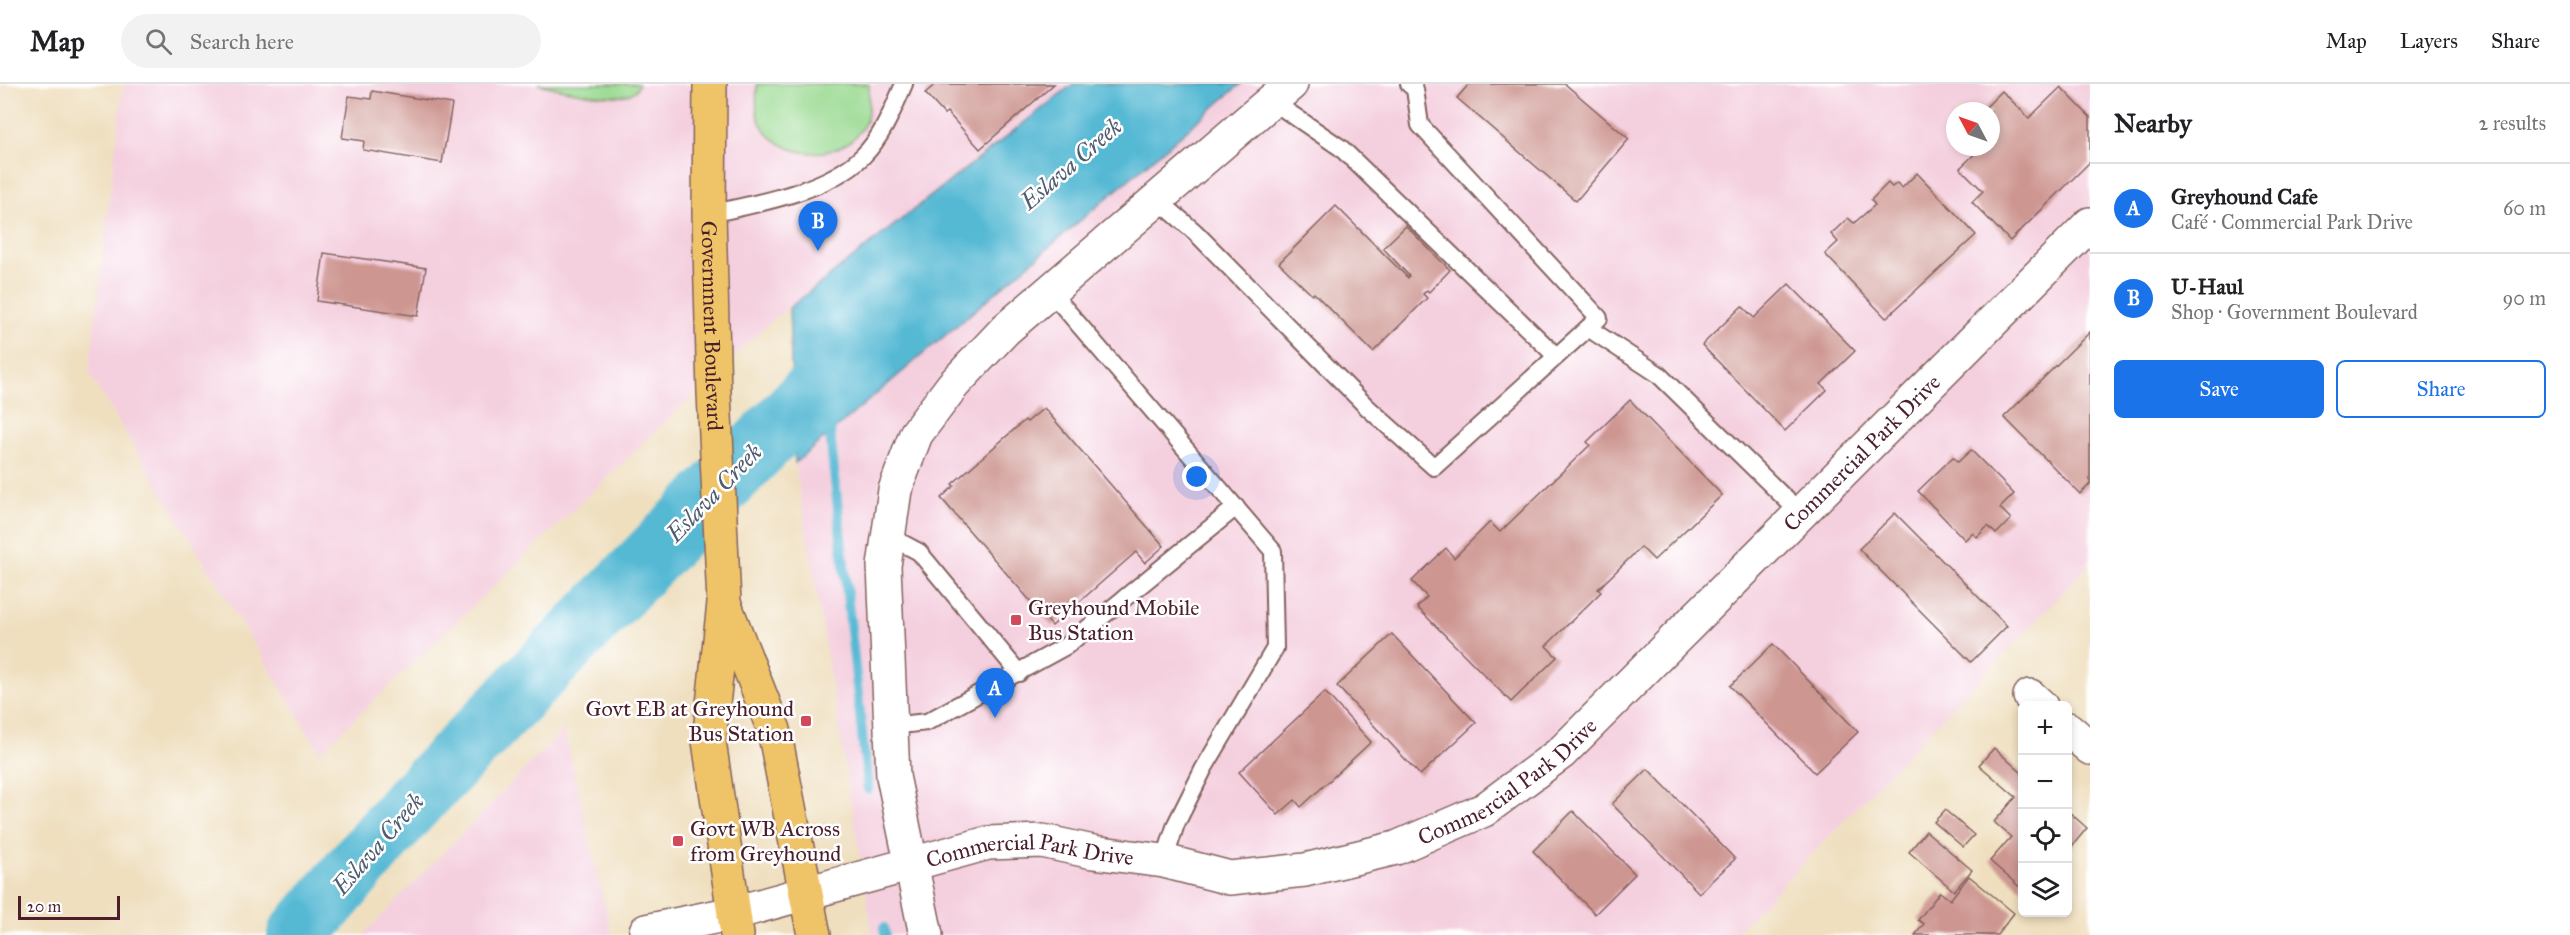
<!DOCTYPE html>
<html lang="en">
<head>
<meta charset="utf-8">
<style>
  body { margin:0; font-family:"IM FELL Great Primer",serif; background:#f2f2f2; color:#202124 }
  .controls { position:absolute; right:18px; bottom:18px; display:grid; overflow:hidden; border-radius:9px; box-shadow:0 3px 9px #0003 }
  .controls button { width:54px; height:54px; display:grid; place-items:center; padding:0; border:0; border-bottom:2px solid #e0e0e0; background:#fff; color:#202124; font:30px sans-serif }
  .compass { position:absolute; left:1946px; top:18px; width:54px; height:54px; border-radius:50%; background:#fff; box-shadow:0 3px 9px #0003; rotate:311deg }
  .scale { position:absolute; left:18px; bottom:15px; width:102px; box-sizing:border-box; padding-left:6px; border:3px solid #4a1f2b; border-top:0; font-size:16px; line-height:21px; white-space:nowrap; color:#4a1f2b; -webkit-text-stroke:4px #fff; paint-order:stroke }
  .you { position:absolute; left:1197px; top:393px; width:21px; height:21px; margin:-15px; border:4px solid #fff; border-radius:50%; background:#1a73e8; box-shadow:0 0 0 9px #1a73e833 }
  .badge { display:grid; place-items:center; width:39px; height:39px; border-radius:50%; background:#1a73e8; color:#fff; font-size:20px; font-weight:700 }
  .pin { position:absolute; translate:-50% -50px; filter:drop-shadow(0 2px 3px #0008) }
  .pin::after { content:''; position:absolute; top:32px; width:21px; height:18px; background:inherit; clip-path:polygon(0 0,100% 0,50% 100%) }
  .list { margin:0; padding:0; list-style:none }
  h2 { display:flex; justify-content:space-between; align-items:center; height:78px; margin:0; padding:0 24px; font-size:26px }
  h2 small { font-size:20px; font-weight:400; color:#757577 }
  .list li { display:grid; grid-template-columns:39px 1fr auto; gap:18px; align-items:center; box-sizing:border-box; height:90px; padding:0 24px; border-top:2px solid #e0e0e0 }
  .list b { display:block; font-size:22px; white-space:nowrap }
  .list p { margin:0; font-size:20px; white-space:nowrap; color:#757577 }
  .list em { font-size:20px; font-style:normal; color:#757577 }
  .actions { display:flex; gap:12px; padding:18px 24px }
  .actions a { flex:1; padding:14px 0; border:2px solid #1a73e8; border-radius:9px; text-align:center; font-size:21px; color:#1a73e8 }
  .actions .main { background:#1a73e8; color:#fff }
  .icon { flex:none; width:33px; height:33px; fill:none; stroke:currentColor; stroke-width:2; stroke-linecap:round; stroke-linejoin:round }
  .map { position:relative; flex:none; width:2090px; height:851px; overflow:hidden }
  header { display:flex; align-items:center; gap:36px; box-sizing:border-box; height:84px; padding:0 30px; background:#fff; border-bottom:2px solid #e0e0e0 }
  header strong { font-size:28px }
  nav { display:flex; gap:33px; margin-inline-start:auto; font-size:21px }
  .search { width:420px; height:54px; background:#f2f2f2; display:flex; align-items:center; gap:15px; box-sizing:border-box; padding:0 21px; border-radius:33px; color:#757577; font-size:22px }
  main { display:flex }
  aside { flex:1; background:#fff }
  .map>svg:first-child { display:block }
  .built { fill:#f4cfde; fill-rule:evenodd }
  .green { fill:#98d98f; stroke:#717c5d; stroke-width:1.5 }
  .water { fill:#56b9d4; stroke:#506c80; stroke-width:1.5 }
  .lines { fill:none; stroke-linecap:round; stroke-linejoin:round }
  .stream { stroke:#56b9d4; stroke-width:10 }
  .river { stroke:#56b9d4; stroke-width:62 }
  .building { fill:#ce9691 }
  .service-casing { stroke:#84625f; stroke-width:20 }
  .minor-casing { stroke:#84625f; stroke-width:36 }
  .primary-casing { stroke:#84625f; stroke-width:36 }
  .service { stroke:#fff; stroke-width:16 }
  .minor { stroke:#fff; stroke-width:33 }
  .primary { stroke:#efc469; stroke-width:33 }
  .poi-dot { fill:#d1495b; stroke:#fff; stroke-width:2 }
  .labels { text-anchor:middle; dominant-baseline:central; stroke-width:5; stroke-linejoin:round; paint-order:stroke }
  .street-label { font-size:22px; fill:#4a1f2b; stroke:#fff }
  .poi-label { font-size:22px; fill:#4a1f2b; stroke:#fff; text-anchor:start }
  .water-label { font-size:24px; font-style:italic; fill:#4f5d6f; stroke:#fff }
</style>
</head>
<body>
<header>
<strong>Map</strong>
<div class="search"><svg class="icon" aria-label="search" viewBox="0 0 24 24"><circle cx="10" cy="10" r="6"/><path d="M15 15l6 6"/></svg>Search here</div>
<nav><a>Map</a><a>Layers</a><a>Share</a></nav>
</header>
<main>
<div class="map">
<svg width="2090" height="851" viewBox="0 0 2090 851">
  <rect width="100%" height="100%" fill="#fff"/>
  <filter id="ink" filterUnits="userSpaceOnUse"><feTurbulence type="fractalNoise" baseFrequency=".0167" numOctaves="2"/><feDisplacementMap in="SourceGraphic" scale="12" xChannelSelector="R" yChannelSelector="G"/><feConvolveMatrix kernelMatrix="1 2 1 2 8 2 1 2 1" color-interpolation-filters="sRGB"/></filter>
  <filter id="wash" filterUnits="userSpaceOnUse"><feTurbulence type="fractalNoise" baseFrequency=".008" numOctaves="4" result="noise"/><feDisplacementMap in="SourceGraphic" scale="24" xChannelSelector="R" yChannelSelector="G"/><feGaussianBlur stdDeviation="1.35" result="paint"/><feColorMatrix in="noise" values="0 0 0 0 0 0 0 0 0 0 0 0 0 0 0 0 0 1.4 0 .05"/><feComposite in="paint" operator="in"/></filter>
  <g filter="url(#wash)">
    <rect width="100%" height="100%" fill="#efdfbf"/>
    <!-- built -->
    <g class="built">
      <polygon points="123,0 1075,0 942,110 773,235 320,668 89,289"/>
      <path d="M1241,0H2090V480L1734,851H873L795,379ZM1955,27H1991V63H1955Z"/>
      <polygon points="564,645 612,851 363,851"/>
    </g>
    <!-- green -->
    <g class="green">
      <path d="M538,0H639C637,5 635,8 630,10C612,17 557,5 538,0Z"/>
      <path d="M757,0H869C869,12 870,25 866,37C847,82 773,78 758,33C755,23 757,10 757,0Z"/>
    </g>
    <!-- water -->
    <polygon class="water" points="1073,0 1241,0 795,379 789,224"/>
    <g class="lines">
      <!-- stream -->
      <g class="stream">
        <polyline points="832,336 830,350 868,705"/>
        <polyline points="884,844 885,851"/>
      </g>
      <!-- river -->
      <polyline class="river" points="298,851 409,722 827,293 854,269"/>
    </g>
    <g id="blocks">
      <!-- building -->
      <g class="building">
        <polygon points="936,0 1054,0 980,65 947,28 944,30 925,9"/>
        <polygon points="1469,0 1565,0 1629,55 1576,117 1457,14"/>
        <polygon points="2061,3 2090,33 2090,78 2010,157 1972,118 1983,107 1960,84 1982,63 1991,63 1991,27 1982,27 2002,7 2029,34"/>
        <polygon points="372,7 452,20 442,79 363,66 364,57 342,54 349,12 371,15"/>
        <polygon points="1917,89 1976,151 1886,234 1825,170 1838,158 1831,150 1848,134 1854,139 1875,121 1871,116 1888,99 1892,103 1897,99 1902,104"/>
        <polygon points="1336,122 1408,194 1409,192 1383,164 1406,142 1450,186 1429,208 1427,206 1423,210 1427,214 1373,268 1314,209 1312,211 1279,179"/>
        <polygon points="324,169 426,184 418,232 317,217"/>
        <polygon points="1789,200 1855,267 1821,300 1827,306 1785,347 1702,261 1742,222 1754,234"/>
        <polygon points="2090,248 2090,400 2080,410 2004,333"/>
        <polygon points="1630,316 1722,411 1654,476 1641,463 1598,505 1601,508 1546,562 1557,573 1511,618 1417,523 1427,513 1412,497 1446,464 1454,474 1490,438 1500,448 1590,361 1587,358"/>
        <polygon points="1044,324 1164,462 1145,479 1136,468 1052,542 941,414 954,402 952,400 1025,336 1027,338"/>
        <polygon points="1971,366 2014,410 2000,424 2011,435 1996,450 1988,442 1977,453 1972,449 1965,456 1918,407 1953,373 1958,378"/>
        <polygon points="1895,429 2007,542 1971,578 1859,465"/>
        <polygon points="1392,550 1476,639 1420,691 1337,602"/>
        <polygon points="1773,560 1858,648 1815,689 1730,602"/>
        <polygon points="1325,608 1371,658 1301,723 1295,716 1278,731 1239,688"/>
        <polygon points="1994,664 2022,689 2022,805 1990,777 2011,753 1994,738 2016,713 1979,681"/>
        <polygon points="1648,685 1735,775 1699,809 1612,720"/>
        <polygon points="1945,726 1974,751 1963,763 1934,738"/>
        <polygon points="1573,727 1635,790 1595,830 1533,767"/>
        <polygon points="2068,727 2087,744 2068,767"/>
        <polygon points="1926,747 1972,786 1954,807 1909,768"/>
        <polygon points="1969,792 2014,829 1997,851 1915,851 1924,840 1918,836 1940,808 1950,816"/>
      </g>
    </g>
  </g>
  <g filter="url(#ink)">
    <use href="#blocks" fill-opacity="0" stroke="#84625f" stroke-width="1.5"/>
    <g class="lines">
      <!-- service casing -->
      <g class="service-casing">
        <g id="service">
          <polyline points="1272,17 1341,64 1556,272"/>
          <polyline points="1157,115 1195,148 1367,323 1434,383 1599,234 1420,41 1415,5 1409,0"/>
          <path d="M709,130C756,120 828,107 863,72C883,52 893,25 904,0"/>
          <polyline points="1050,207 1273,467 1275,564 1204,684 1176,740 1164,777"/>
          <polyline points="1588,244 1658,290 1799,428"/>
          <polyline points="889,452 919,468 1019,589"/>
          <polyline points="891,642 927,638 1066,562 1236,423"/>
        </g>
      </g>
      <!-- minor casing -->
      <g class="minor-casing">
        <g id="minor">
          <polyline points="2030,612 2041,622"/>
          <polyline points="2068,645 2090,664"/>
          <path id="s1" d="M647,851L646,847L734,829L988,759L1042,757L1093,768L1164,777L1230,794L1305,786L1396,764L1484,726L1561,669L2090,140"/>
          <polyline points="926,851 893,692 884,482 895,406 916,350 953,301 1006,245 1291,0"/>
        </g>
      </g>
      <!-- primary casing -->
      <g class="primary-casing">
        <g id="primary">
          <path id="s2" d="M710,0L709,130L714,309L724,519L709,657L737,851"/>
          <polyline points="726,524 774,646 814,851"/>
        </g>
      </g>
      <!-- service -->
      <use href="#service" class="service"/>
      <!-- minor -->
      <use href="#minor" class="minor"/>
      <!-- primary -->
      <use href="#primary" class="primary"/>
    </g>
  </g>
  <!-- markers -->
  <g class="poi-dot">
    <rect x="1010" y="530" width="12" height="12" rx="3"/>
    <rect x="800" y="631" width="12" height="12" rx="3"/>
    <rect x="672" y="751" width="12" height="12" rx="3"/>
  </g>
  <g class="labels">
    <!-- street labels -->
    <g class="street-label">
      <text stroke="none"><textPath href="#s2" startOffset="242">Government Boulevard</textPath></text>
      <text stroke="none"><textPath href="#s1" startOffset="1389">Commercial Park Drive</textPath></text>
      <text stroke="none"><textPath href="#s1" startOffset="903">Commercial Park Drive</textPath></text>
      <text stroke="none"><textPath href="#s1" startOffset="399">Commercial Park Drive</textPath></text>
    </g>
    <!-- poi labels -->
    <g class="poi-label">
      <text x="1028" y="523">Greyhound Mobile<tspan x="1028" dy="25">Bus Station</tspan></text>
      <text x="794" y="624" text-anchor="end">Govt EB at Greyhound<tspan x="794" dy="25">Bus Station</tspan></text>
      <text x="690" y="744">Govt WB Across<tspan x="690" dy="25">from Greyhound</tspan></text>
    </g>
    <!-- water labels -->
    <g class="water-label">
      <text transform="translate(1071 80) rotate(-41)">Eslava Creek</text>
      <text transform="translate(714 409) rotate(-46)">Eslava Creek</text>
      <text transform="translate(378 760) rotate(-49)">Eslava Creek</text>
    </g>
  </g>
</svg>
<div class="controls">
<button>+</button>
<button>−</button>
<button><svg class="icon" aria-label="locate" viewBox="0 0 24 24"><circle cx="12" cy="12" r="6"/><path d="M12 2v4M12 18v4M2 12h4M18 12h4"/></svg></button>
<button><svg class="icon" aria-label="layers" viewBox="0 0 24 24"><path d="M12 4l9 5-9 5-9-5zM3 14l9 5 9-5"/></svg></button>
</div>
<svg class="compass" viewBox="-18 -18 36 36"><path d="M0-13l5 13h-10z" fill="#e53935"/><path d="M0 13l5-13h-10z" fill="#757577"/></svg>
<div class="scale">20 m</div>
<div class="you"></div>
<div class="pin badge" style="left:995px;top:634px">A</div>
<div class="pin badge" style="left:818px;top:167px">B</div>
</div>
<aside>
<h2>Nearby<small>2 results</small></h2>
<ul class="list">
<li><span class="badge">A</span><div><b>Greyhound Cafe</b><p>Café · Commercial Park Drive</p></div><em>60 m</em></li>
<li><span class="badge">B</span><div><b>U-Haul</b><p>Shop · Government Boulevard</p></div><em>90 m</em></li>
</ul>
<div class="actions"><a class="main">Save</a><a>Share</a></div>
</aside>
</main>
</body>
</html>
